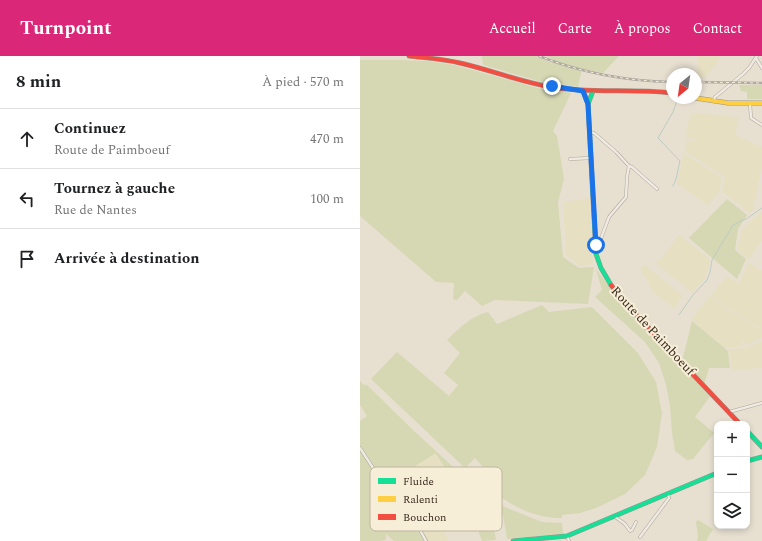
<!DOCTYPE html>
<html lang="fr">
<head>
<meta charset="utf-8">
<style>
  body { margin:0; font-family:Spectral,serif; background:#f2f2f2; color:#202124 }
  .controls { position:absolute; right:12px; bottom:12px; display:grid; overflow:hidden; border-radius:8px; box-shadow:0 2px 6px #0003 }
  .controls button { width:36px; height:36px; display:grid; place-items:center; padding:0; border:0; border-bottom:1px solid #e0e0e0; background:#fff; color:#202124; font:20px sans-serif }
  .compass { position:absolute; left:306px; top:12px; width:36px; height:36px; border-radius:50%; background:#fff; box-shadow:0 2px 6px #0003; rotate:209deg }
  .stop { position:absolute; width:12px; height:12px; margin:-9px; border:3px solid #1a73e8; border-radius:50%; background:#fff }
  .stop.end { background:#1a73e8; border-color:#fff; box-shadow:0 1px 4px #0008 }
  .list { margin:0; padding:0; list-style:none }
  h2 { display:flex; justify-content:space-between; align-items:center; height:52px; margin:0; padding:0 16px; font-size:17px }
  h2 small { font-size:13px; font-weight:400; color:#757577 }
  .list li { display:grid; grid-template-columns:26px 1fr auto; gap:12px; align-items:center; box-sizing:border-box; height:60px; padding:0 16px; border-top:1px solid #e0e0e0 }
  .list b { display:block; font-size:15px; white-space:nowrap }
  .list p { margin:0; font-size:13px; white-space:nowrap; color:#757577 }
  .list em { font-size:13px; font-style:normal; color:#757577 }
  .icon { flex:none; width:22px; height:22px; fill:none; stroke:currentColor; stroke-width:2; stroke-linecap:round; stroke-linejoin:round }
  .map { position:relative; flex:none; width:402px; height:485px; overflow:hidden }
  header { display:flex; align-items:center; gap:24px; box-sizing:border-box; height:56px; padding:0 20px; background:#db2777; color:#fff }
  header strong { font-size:19px }
  nav { display:flex; gap:22px; margin-inline-start:auto; font-size:14px }
  main { display:flex }
  aside { flex:1; background:#fff }
  .map>svg:first-child { display:block }
  .farmland { fill:#e6dfc2 }
  .green { fill:#d6d7b3 }
  .lines { fill:none; stroke-linecap:round; stroke-linejoin:round }
  .stream { stroke:#bcccc2; stroke-width:1 }
  .street-casing { stroke:#ada599; stroke-width:3.5 }
  .fast-casing { stroke:#9c958a; stroke-width:5 }
  .slow-casing { stroke:#9c958a; stroke-width:5 }
  .jam-casing { stroke:#9c958a; stroke-width:5 }
  .street { stroke:#efebe3; stroke-width:2.5 }
  .fast { stroke:#16e098; stroke-width:4 }
  .slow { stroke:#ffcf43; stroke-width:4 }
  .jam { stroke:#f24e42; stroke-width:4 }
  .rail-casing { stroke:#afaaa2; stroke-width:2.5 }
  .rail { stroke:#f7eed8; stroke-width:1; stroke-dasharray:3; stroke-linecap:butt }
  .route { stroke:#1a73e8; stroke-width:5 }
  .labels { text-anchor:middle; dominant-baseline:central; stroke-width:4; stroke-linejoin:round; paint-order:stroke }
  .street-label { font-size:13px; fill:#3d2e20; stroke:#f7eed8 }
  .key { fill:#f7eed8; stroke:#bfb4a1; stroke-width:1 }
  .key-label { font-size:11px; fill:#3d2e20 }
</style>
</head>
<body>
<header>
<strong>Turnpoint</strong>
<nav><a>Accueil</a><a>Carte</a><a>À propos</a><a>Contact</a></nav>
</header>
<main>
<aside>
<h2>8 min<small>À pied · 570 m</small></h2>
<ul class="list">
<li><svg class="icon" aria-label="ahead" viewBox="0 0 24 24"><path d="M12 20V5M6 11l6-6 6 6"/></svg><div><b>Continuez</b><p>Route de Paimboeuf</p></div><em>470 m</em></li>
<li><svg class="icon" aria-label="left" viewBox="0 0 24 24"><path d="M17 20v-9H6M10 6l-5 5 5 5"/></svg><div><b>Tournez à gauche</b><p>Rue de Nantes</p></div><em>100 m</em></li>
<li><svg class="icon" aria-label="arrive" viewBox="0 0 24 24"><path d="M6 21V4h12l-3 4 3 4H6"/></svg><div><b>Arrivée à destination</b></div></li>
</ul>
</aside>
<div class="map">
<svg width="402" height="485" viewBox="0 0 402 485">
  <rect width="100%" height="100%" fill="#e7e0d1"/>
  <!-- farmland -->
  <g class="farmland">
    <polygon points="338,0 359,0 359,4 345,22 337,22"/>
    <polygon points="333,57 379,61 375,79 402,91 402,111 392,157 387,155 362,135 365,121 325,95 327,84 333,86 336,78 333,83 327,82 326,74 331,58"/>
    <polygon points="324,97 362,122 359,136 348,149 317,128"/>
    <polygon points="229,142 233,206 230,209 220,210 206,199 203,146"/>
    <polygon points="402,156 402,184 389,203 377,193 382,173"/>
    <polygon points="320,179 350,204 347,218 344,224 332,236 294,206 301,203 318,180"/>
    <polygon points="388,206 402,215 402,273 369,253 351,239 367,220 379,228 385,216"/>
    <polygon points="285,209 323,240 320,243 315,253 294,237 280,212"/>
    <polygon points="350,240 368,254 402,274 402,282 387,289 382,284 381,285 384,290 363,292 331,263"/>
    <polygon points="402,285 402,312 372,314 369,293 386,292"/>
    <polygon points="75,397 94,425 94,429 70,450 74,456 78,465 82,466 88,485 69,485 55,463 40,445 66,425 54,410"/>
  </g>
  <!-- green -->
  <g class="green">
    <polygon points="122,0 176,0 192,7 193,3 185,0 259,0 243,17 222,13 218,31 189,26 189,28 123,9"/>
    <polygon points="0,4 39,4 68,5 94,9 178,32 211,37 193,75 197,80 204,123 198,146 203,201 219,212 234,211 228,248 135,244 122,250 105,235 97,244 93,243 94,227 76,226 0,160"/>
    <polygon points="379,29 402,29 402,43 387,43 387,36 381,35"/>
    <polygon points="367,143 387,159 378,173 375,194 386,203 377,223 329,182"/>
    <polygon points="236,213 259,244 321,309 332,265 368,295 370,312 349,312 343,332 351,339 335,361 354,377 333,403 327,404 315,395 312,377 310,350 306,329 299,307 285,286 235,241 242,234"/>
    <path d="M182,249L189,256L232,251L278,297L296,326L302,357L297,391L285,419L265,438L236,452L220,457L202,459V462C167,463 139,441 113,420L124,412L115,402L105,412L11,323L37,296L89,340L98,329L84,317L100,297L87,284C99,272 111,260 128,256L137,268Z"/>
    <polygon points="0,325 5,330 6,328 53,374 102,419 133,443 145,451 182,466 202,467 203,478 147,483 143,459 131,458 136,484 122,485 116,469 111,469 105,463 92,469 85,456 80,458 82,466 78,466 74,456 69,450 94,429 94,425 76,398 76,397 55,410 66,425 40,445 55,462 69,485 34,485 26,478 26,484 20,485 0,485 0,365 7,360 0,349"/>
    <polygon points="338,464 353,473 346,485 337,485 338,481 336,466"/>
  </g>
  <g class="lines">
    <!-- stream -->
    <g class="stream">
      <polyline points="313,130 316,123 320,105 298,82 313,56 318,42"/>
      <polyline points="319,259 333,239 347,224 350,216 352,204 373,169 386,163 402,152"/>
    </g>
    <!-- street casing -->
    <g class="street-casing">
      <g id="street">
        <polyline points="396,2 402,12"/>
        <polyline points="353,45 355,41 383,18 389,12 397,0"/>
        <polyline points="390,47 391,62 402,69"/>
        <polyline points="230,76 234,77 256,96 269,110 272,111 297,133"/>
        <polyline points="210,103 231,102"/>
        <polyline points="236,190 240,185 249,161 266,141 267,121 269,110"/>
        <polyline points="369,356 402,347"/>
        <polyline points="0,392 17,418 54,463 66,485"/>
        <polyline points="254,460 265,468 270,475 272,474 276,466"/>
        <polyline points="207,480 209,485"/>
        <polyline points="280,481 309,442 308,438"/>
      </g>
    </g>
    <!-- fast casing -->
    <g class="fast-casing">
      <g id="fast">
        <polyline points="223,35 228,48 236,198 241,212 251,229"/>
        <polyline points="228,48 233,35"/>
        <polyline points="387,375 402,391"/>
        <polyline points="387,405 402,401"/>
        <polyline points="153,485 207,480 357,417"/>
      </g>
    </g>
    <!-- slow casing -->
    <g class="slow-casing">
      <polyline id="slow" points="336,42 368,47 402,47"/>
    </g>
    <!-- jam casing -->
    <g class="jam-casing">
      <g id="jam">
        <path d="M49,0C66,2 83,3 100,7C131,14 160,26 191,31C231,38 272,32 312,37"/>
        <polyline points="251,229 265,247 380,368"/>
      </g>
    </g>
    <!-- street -->
    <use href="#street" class="street"/>
    <!-- fast -->
    <use href="#fast" class="fast"/>
    <!-- slow -->
    <use href="#slow" class="slow"/>
    <!-- jam -->
    <use href="#jam" class="jam"/>
    <!-- rail casing -->
    <g class="rail-casing">
      <g id="rail">
        <path d="M179,0C222,17 266,25 312,26"/>
        <polyline points="336,26 402,27"/>
      </g>
    </g>
    <!-- rail -->
    <use href="#rail" class="rail"/>
  </g>
  <g class="lines">
    <!-- route -->
    <polyline class="route" points="192,30 223,35 228,48 236,190 236,189"/>
  </g>
  <g class="labels">
    <!-- street labels -->
    <g class="street-label">
      <text transform="translate(293 275) rotate(47)">Route de Paimboeuf</text>
    </g>
  </g>
  <!-- legend -->
  <rect x="10" y="411" width="132" height="64" rx="6" class="key"/>
  <rect x="18" y="422" width="18" height="6" fill="#16e098"/>
  <rect x="18" y="440" width="18" height="6" fill="#ffcf43"/>
  <rect x="18" y="458" width="18" height="6" fill="#f24e42"/>
  <g class="key-label">
    <text x="43" y="429">Fluide</text>
    <text x="43" y="447">Ralenti</text>
    <text x="43" y="465">Bouchon</text>
  </g>
</svg>
<div class="controls">
<button>+</button>
<button>−</button>
<button><svg class="icon" aria-label="layers" viewBox="0 0 24 24"><path d="M12 4l9 5-9 5-9-5zM3 14l9 5 9-5"/></svg></button>
</div>
<svg class="compass" viewBox="-18 -18 36 36"><path d="M0-13l5 13h-10z" fill="#e53935"/><path d="M0 13l5-13h-10z" fill="#757577"/></svg>
<div class="stop" style="left:236px;top:189px"></div>
<div class="stop end" style="left:192px;top:30px"></div>
</div>
</main>
</body>
</html>
